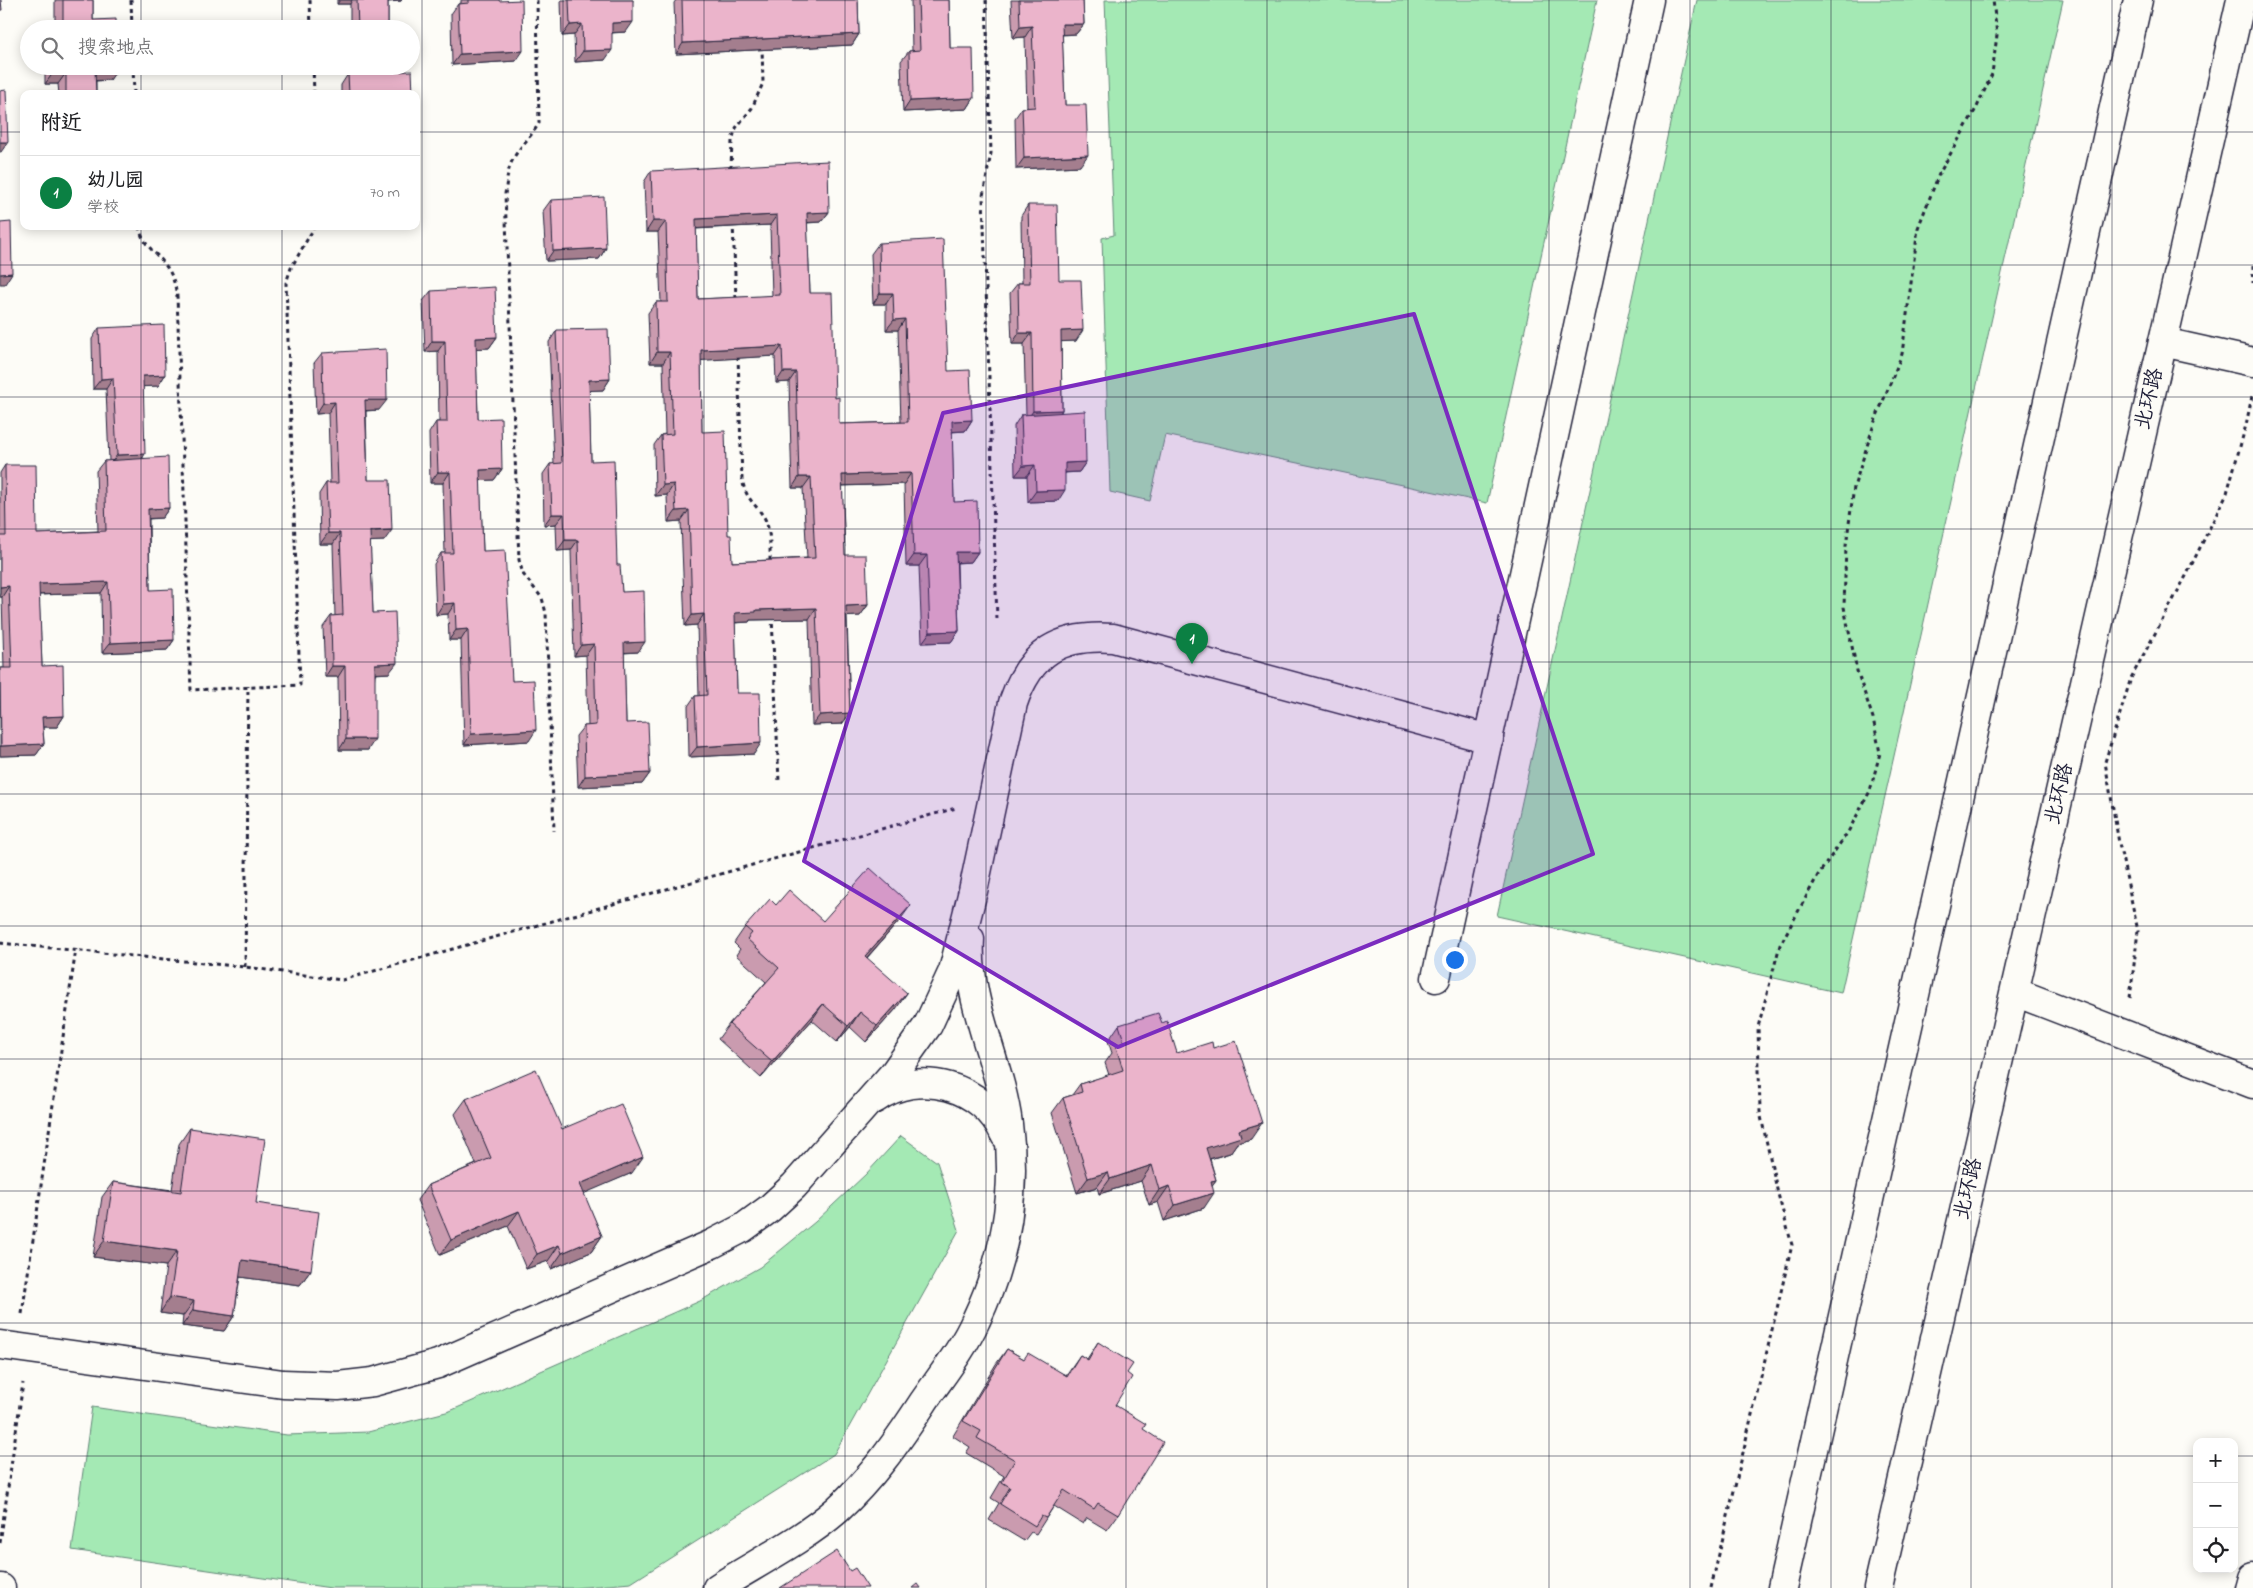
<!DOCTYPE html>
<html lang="zh">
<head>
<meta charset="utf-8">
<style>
  body { margin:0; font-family:"Indie Flower","LXGW WenKai TC",sans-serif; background:#f6f6f6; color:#202124 }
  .controls { position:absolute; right:15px; bottom:15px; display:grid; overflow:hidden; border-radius:10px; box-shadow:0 2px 12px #0003 }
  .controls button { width:45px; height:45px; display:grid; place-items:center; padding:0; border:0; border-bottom:1px solid #e0e0e0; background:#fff; color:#202124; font:25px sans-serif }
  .you { position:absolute; left:1454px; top:959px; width:18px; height:18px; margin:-12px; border:4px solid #fff; border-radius:50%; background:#1a73e8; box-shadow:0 0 0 8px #1a73e833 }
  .badge { display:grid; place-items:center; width:32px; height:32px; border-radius:50%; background:#0b8043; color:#fff; font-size:16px; font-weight:700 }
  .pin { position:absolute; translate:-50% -41px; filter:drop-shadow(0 1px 2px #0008) }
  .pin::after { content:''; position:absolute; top:26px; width:18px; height:15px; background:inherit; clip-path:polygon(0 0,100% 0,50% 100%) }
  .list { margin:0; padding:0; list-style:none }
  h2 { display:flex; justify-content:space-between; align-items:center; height:65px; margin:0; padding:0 20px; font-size:21px }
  h2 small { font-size:16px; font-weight:400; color:#757577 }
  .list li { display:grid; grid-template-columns:32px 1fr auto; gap:15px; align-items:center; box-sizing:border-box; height:75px; padding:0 20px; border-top:1px solid #e0e0e0 }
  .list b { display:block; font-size:19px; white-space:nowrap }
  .list p { margin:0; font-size:16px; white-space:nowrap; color:#757577 }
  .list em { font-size:16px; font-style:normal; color:#757577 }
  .icon { flex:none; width:28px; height:28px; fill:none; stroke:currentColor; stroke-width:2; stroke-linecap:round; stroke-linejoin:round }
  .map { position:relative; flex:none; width:2253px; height:1588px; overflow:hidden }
  .search { position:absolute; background:#fff; box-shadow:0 2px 12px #0003; left:20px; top:20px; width:400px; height:55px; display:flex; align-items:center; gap:12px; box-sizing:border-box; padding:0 18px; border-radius:28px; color:#757577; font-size:19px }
  .panel { position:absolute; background:#fff; box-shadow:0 2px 12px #0003; left:20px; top:90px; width:400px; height:140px; border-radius:10px }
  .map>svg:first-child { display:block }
  .green { fill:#a4e9b4; stroke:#638678 }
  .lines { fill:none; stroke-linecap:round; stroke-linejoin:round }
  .minor-casing { stroke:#22223b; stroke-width:31 }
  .major-casing { stroke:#22223b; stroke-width:31 }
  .path { stroke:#22223b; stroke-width:3; stroke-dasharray:4 4; stroke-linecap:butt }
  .minor { stroke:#fdfcf7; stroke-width:28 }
  .major { stroke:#fdfcf7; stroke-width:28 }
  .wall { fill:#ca9baf; stroke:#22223b; fill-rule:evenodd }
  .shaded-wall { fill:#a47e8e; stroke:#22223b }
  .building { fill:#ebb4cb; stroke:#22223b; fill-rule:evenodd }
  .marked { fill:#7b2cbf; fill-opacity:0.2; stroke:#7b2cbf; stroke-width:4; stroke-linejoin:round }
  .grid { fill:none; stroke:#22223b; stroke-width:1; stroke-opacity:0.55 }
  .labels { text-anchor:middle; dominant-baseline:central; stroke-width:5; stroke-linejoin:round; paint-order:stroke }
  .street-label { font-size:21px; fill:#22223b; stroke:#fdfcf7 }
</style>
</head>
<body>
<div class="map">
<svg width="2253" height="1588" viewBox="0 0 2253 1588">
  <rect width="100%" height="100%" fill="#fdfcf7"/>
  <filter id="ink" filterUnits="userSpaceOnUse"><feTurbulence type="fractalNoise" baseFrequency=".02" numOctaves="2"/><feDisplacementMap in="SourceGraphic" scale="10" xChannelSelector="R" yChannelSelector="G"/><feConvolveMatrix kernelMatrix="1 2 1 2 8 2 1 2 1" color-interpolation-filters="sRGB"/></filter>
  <g filter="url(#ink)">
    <!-- green -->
    <g class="green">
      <polygon points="1105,0 1597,0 1487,503 1165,435 1150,501 1110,492 1102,238 1114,235"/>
      <polygon points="1697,0 2063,0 1841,993 1497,916"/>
      <polygon points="901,1136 937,1162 959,1230 834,1454 631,1583 573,1588 331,1588 72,1550 92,1407 287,1435 368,1432 450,1411 700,1301 760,1267 815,1222 866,1174"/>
    </g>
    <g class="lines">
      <!-- minor casing -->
      <g class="minor-casing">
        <g id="minor">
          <polyline points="2163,342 2253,362"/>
          <polyline points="1436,978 1649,0"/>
          <polyline points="2015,992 2253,1084"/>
          <path d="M875,1099C919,1067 984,1086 1005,1135"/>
          <path d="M0,1345L283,1384L338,1386L373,1382L438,1364L712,1244L743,1228L769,1209L794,1186L894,1073L928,1025L953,971L973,891L1013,703C1030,652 1060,634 1113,638L1489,739"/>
          <polyline points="0,1588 1,1588"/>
          <path d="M717,1588C755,1564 804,1539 837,1510C872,1478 898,1441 924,1401C942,1375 963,1349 976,1320C1005,1259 1017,1192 1008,1124C1000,1061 966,1004 970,939"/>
          <polyline points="2250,1588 2253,1577"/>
        </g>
      </g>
      <!-- major casing -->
      <g class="major-casing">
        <g id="major">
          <polyline points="1782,1588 2138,0"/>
          <polyline points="1878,1588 2241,0"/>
        </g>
      </g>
      <!-- path -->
      <g class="path">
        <polyline points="131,0 132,29"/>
        <polyline points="310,0 311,29"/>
        <path d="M537,0L539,123C532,136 520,146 513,159C507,170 507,182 505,194L519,560L523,574L542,598L546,613L554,831"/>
        <polyline points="986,0 991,153 983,196 997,620"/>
        <polyline points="133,66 134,94"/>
        <polyline points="313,66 314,94"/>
        <polyline points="731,169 732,140 736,128 752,108 763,83 762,47"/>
        <polyline points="733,223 736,299"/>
        <path d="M139,226C143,247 155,250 166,266C173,275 175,285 177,296L191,690L300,685L286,283L291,268L315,226"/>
        <polyline points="2253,265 2253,283"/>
        <path d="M738,356L742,479C746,501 756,503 765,519C771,532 770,548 770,562"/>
        <polyline points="772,616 779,782"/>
        <polyline points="0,943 245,967 342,980 956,808"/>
        <polyline points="245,967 248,686"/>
        <polyline points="2130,998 2138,931 2119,843 2105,762 2131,678 2186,576 2227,493 2246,425 2252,396"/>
        <polyline points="22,1314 76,949"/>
        <polyline points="0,1543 23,1383"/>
        <polyline points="1711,1588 1792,1245 1778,1194 1760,1112 1758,1027 1780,945 1818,875 1848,832 1870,791 1880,753 1873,718 1857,671 1844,607 1846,546 1854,487 1875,421 1902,354 1918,228 1939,174 1977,107 1992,74 1997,35 1993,0"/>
      </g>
      <!-- minor -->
      <use href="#minor" class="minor"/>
      <!-- major -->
      <use href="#major" class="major"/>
    </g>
    <!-- wall -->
    <g class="wall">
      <polygon points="55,0 93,0 93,20 116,29 47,29 51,23 55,23"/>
      <polygon points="337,0 402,0 401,1 388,2 388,29 350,29 350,4 337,4"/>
      <polygon points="461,0 499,0 516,61 452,65 451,14 458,4 461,3"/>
      <polygon points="561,0 633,0 626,32 612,33 605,60 575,62 574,35 562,36"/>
      <polygon points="676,0 858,0 859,34 852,45 676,54 674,3"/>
      <polygon points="911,0 949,0 950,48 974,98 967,109 903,112 901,61 909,51 912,51"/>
      <polygon points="1011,0 1083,0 1084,24 1076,34 1062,35 1065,105 1080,166 1016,169 1015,118 1022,108 1027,108 1025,37 1013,38"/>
      <polygon points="45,66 117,66 110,80 96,81 96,94 59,94 58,84 45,84"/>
      <polygon points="352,66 390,66 390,72 413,94 341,94 341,85 348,74 352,74"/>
      <path d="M651,171L829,212L821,222L807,223L810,293L835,398L839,424L901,422L898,330H886V304H873L871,254L879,243L948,371L972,420L965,431L952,432L954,502L978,552L971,562L957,563L959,631L951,642L922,643L919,566H906L904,484L842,486L845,555L868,605L860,616H847L850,713L842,724L812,725L809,619L750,620L749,622L735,623L737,693L754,754L689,757L688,706L695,696H699L697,625L685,626L681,521L668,522L667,495L655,496L654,445L661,435L665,434L663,363H650L648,313L656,302H661L658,232H646L644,182ZM770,225L772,296L698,299L696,229ZM775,356L776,383L789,382L792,488H803L807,558L732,562L728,535L702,432L701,360Z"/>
      <polygon points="551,200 606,248 599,259 546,261 543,211"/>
      <polygon points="1028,205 1059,280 1076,341 1061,341 1062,410 1060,413 1086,462 1079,472 1065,473 1058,501 1028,502 1027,476 1015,476 1014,426 1021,415 1026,415 1024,344 1012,344 1010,293 1018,283 1022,283 1021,216"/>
      <polygon points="431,291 497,337 489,348 476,348 478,419 502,469 494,480 480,480 483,551 512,681 529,741 464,745 461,640 449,640 448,614 436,615 434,564 441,553 445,553 443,483 430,483 429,433 436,422 439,422 438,351 425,352 423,301"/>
      <polygon points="99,328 165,375 158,386 143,386 143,458 169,508 162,518 149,519 150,590 174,640 167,650 102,653 101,593 39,595 42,666 64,716 57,727 43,727 44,744 36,755 0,756 0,668 4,668 2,597 0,597 0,473 5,465 37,534 98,531 96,471 104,461 109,461 106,389 93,389 92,339"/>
      <polygon points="557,330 610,379 603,390 589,390 591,461 617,565 622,592 638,652 624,653 626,723 650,773 642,784 578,787 576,736 584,726 588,726 586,655 574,656 571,550 557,551 556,524 544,525 543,474 550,464 554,464 549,342"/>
      <polygon points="322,353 379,410 366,411 368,480 384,541 370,541 373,613 389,673 375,674 368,750 339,750 338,677 325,677 323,627 331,616 335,616 333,544 320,544 319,494 326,483 330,483 328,413 316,414 314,363"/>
      <polygon points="776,905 823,921 900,920 867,958 896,1009 866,1042 850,1027 837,1042 812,1020 761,1078 718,1039 729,1024 766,982 736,955 740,949 734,943 745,927"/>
      <polygon points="1162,1023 1177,1053 1213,1048 1251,1139 1237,1143 1230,1153 1210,1159 1216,1180 1212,1185 1204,1208 1164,1221 1158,1202 1149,1205 1141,1181 1099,1194 1097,1187 1077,1193 1052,1113 1063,1098 1072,1095 1080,1084 1109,1075 1105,1063 1112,1053 1108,1041 1119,1025"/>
      <polygon points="466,1099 562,1129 632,1173 583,1193 602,1236 591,1252 551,1269 548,1261 526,1269 508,1226 440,1255 417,1200 428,1185 476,1164 455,1114"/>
      <polygon points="190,1128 256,1203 311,1270 300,1285 240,1277 234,1316 224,1331 182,1326 183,1316 160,1313 166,1266 93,1257 102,1197 113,1182 172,1190 179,1144"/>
      <polygon points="1098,1342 1127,1373 1115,1405 1143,1429 1118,1515 1107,1530 1087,1518 1083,1524 1054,1506 1036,1534 1031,1532 1024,1541 989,1520 999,1503 991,1498 1004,1476 966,1453 970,1447 953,1436 996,1364 1007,1349 1024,1359 1066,1375 1080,1355 1087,1359"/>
    </g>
    <!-- shaded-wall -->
    <g class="shaded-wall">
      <polygon points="340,0 352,0 350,4 337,4"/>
      <polygon points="381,0 402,0 401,1 380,2"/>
      <polygon points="633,22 626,32 604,33 612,23"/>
      <polygon points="582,24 574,35 562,36 570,25"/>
      <polygon points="1062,24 1084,24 1076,34 1054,35"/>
      <polygon points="1032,26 1025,37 1013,38 1020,27"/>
      <polygon points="859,34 852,45 676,54 683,43"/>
      <polygon points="612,50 605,60 575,62 583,51"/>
      <polygon points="523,51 516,61 452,65 460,54"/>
      <polygon points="95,70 117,70 110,80 88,81"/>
      <polygon points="53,73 66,73 58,84 45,84"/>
      <polygon points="974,98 967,109 903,112 910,101"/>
      <polygon points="0,142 8,142 1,152 0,152"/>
      <polygon points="1088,155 1080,166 1016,169 1024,158"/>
      <polygon points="829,212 821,222 799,223 807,213"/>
      <polygon points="777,215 770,225 688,229 696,219"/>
      <polygon points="653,221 666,221 658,232 646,232"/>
      <polygon points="606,248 599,259 546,261 553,251"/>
      <polygon points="12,273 5,284 0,284 0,274"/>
      <polygon points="880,293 893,293 886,304 873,304"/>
      <polygon points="905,319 898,330 886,330 894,320"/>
      <polygon points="1083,330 1076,341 1054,342 1061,331"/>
      <polygon points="1019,333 1032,333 1024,344 1012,344"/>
      <polygon points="497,337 489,348 469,349 476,338"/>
      <polygon points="432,341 445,341 438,351 425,352"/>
      <polygon points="782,346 775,356 693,361 701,350"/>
      <polygon points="657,352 670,352 663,363 650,363"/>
      <polygon points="783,372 796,372 789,382 776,383"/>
      <polygon points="165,375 158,386 136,387 143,376"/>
      <polygon points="113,378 106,389 93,389 101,379"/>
      <polygon points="610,379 603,390 581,391 589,380"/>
      <polygon points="365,400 387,400 379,410 358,411"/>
      <polygon points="335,402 328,413 316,414 323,403"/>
      <polygon points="1062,410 1055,421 1026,421 1033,411"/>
      <polygon points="972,420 965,431 944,432 952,421"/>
      <polygon points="145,454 138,465 109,466 117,455"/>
      <polygon points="1086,462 1079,472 1058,473 1065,463"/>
      <polygon points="1035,465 1027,476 1015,476 1023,466"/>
      <polygon points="502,469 494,480 472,481 480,470"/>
      <polygon points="438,472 450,472 443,483 430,483"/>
      <polygon points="911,473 904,484 834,486 842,475"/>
      <polygon points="799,477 811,477 803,488 792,488"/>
      <polygon points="674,484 667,495 655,496 663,485"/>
      <polygon points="1065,490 1058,501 1028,502 1036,491"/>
      <polygon points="169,508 162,518 141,519 148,509"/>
      <polygon points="689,510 681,521 668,522 676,511"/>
      <polygon points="552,514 564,514 556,524 544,525"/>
      <polygon points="392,530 384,541 363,542 370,531"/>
      <polygon points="328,533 340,533 333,544 320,544"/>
      <polygon points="565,540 578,540 571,550 557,551"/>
      <polygon points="956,552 978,552 971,562 949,563"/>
      <polygon points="914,555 927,555 919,566 906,566"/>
      <polygon points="108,582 101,593 32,595 39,584"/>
      <polygon points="9,586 2,597 0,597 0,587"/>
      <polygon points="455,603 448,614 436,615 443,604"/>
      <polygon points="868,605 860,616 839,617 846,606"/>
      <polygon points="816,608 809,619 750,620 749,622 727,623 735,613 756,610"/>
      <polygon points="704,614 697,625 685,626 692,615"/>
      <polygon points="468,629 461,640 449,640 456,630"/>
      <polygon points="959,631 951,642 922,643 930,632"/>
      <polygon points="174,640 167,650 102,653 110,643"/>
      <polygon points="645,642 638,652 616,653 624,643"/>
      <polygon points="594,644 586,655 574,656 581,645"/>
      <polygon points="397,663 389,673 367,674 375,664"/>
      <polygon points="332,666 345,666 338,677 325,677"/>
      <polygon points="850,713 842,724 812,725 820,715"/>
      <polygon points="64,716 57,727 35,727 42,717"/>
      <polygon points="536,730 529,741 464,745 471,734"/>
      <polygon points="346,739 375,739 368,750 339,750"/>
      <polygon points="761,743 754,754 689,757 697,747"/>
      <polygon points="44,744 36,755 0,756 0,747 1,746"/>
      <polygon points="650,773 642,784 578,787 585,776"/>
      <polygon points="911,905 900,920 854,972 865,956"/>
      <polygon points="907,993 896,1009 866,1042 877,1026"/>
      <polygon points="823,1004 812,1020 761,1078 772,1062"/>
      <polygon points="860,1012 850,1027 837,1042 848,1026"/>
      <polygon points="1262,1123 1251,1139 1237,1143 1230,1153 1195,1163 1206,1148 1239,1130"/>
      <polygon points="643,1157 632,1173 569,1200 580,1184"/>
      <polygon points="1152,1165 1141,1181 1099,1194 1110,1179"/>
      <polygon points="1108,1172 1097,1187 1077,1193 1088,1178"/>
      <polygon points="1216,1180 1205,1195 1211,1181"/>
      <polygon points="1169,1186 1158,1202 1149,1205 1159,1190"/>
      <polygon points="1214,1193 1204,1208 1164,1221 1175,1205"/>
      <polygon points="519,1211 508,1226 440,1255 451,1240"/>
      <polygon points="602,1236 591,1252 551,1269 562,1253"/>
      <polygon points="104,1241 177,1251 166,1266 93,1257"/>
      <polygon points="559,1245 548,1261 526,1269 537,1254"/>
      <polygon points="242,1260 311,1270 300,1285 232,1276"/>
      <polygon points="170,1297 194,1301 183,1316 160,1313"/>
      <polygon points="193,1310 234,1316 224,1331 182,1326"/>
    </g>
    <!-- building -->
    <g class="building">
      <polygon points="0,0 1,0 2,10 0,10"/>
      <polygon points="63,0 93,0 93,20 116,19 116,29 51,29 51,23 63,23"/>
      <polygon points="357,0 388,0 388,29 358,29"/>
      <polygon points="469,0 499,0 499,1 522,0 523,51 460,54 458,4 469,3"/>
      <polygon points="569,0 633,0 633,22 612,23 612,50 583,51 582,24 570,25"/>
      <polygon points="682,0 858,0 859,34 683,43"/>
      <polygon points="918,0 949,0 950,48 973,48 974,98 910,101 909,51 920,50"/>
      <polygon points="1019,0 1083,0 1084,24 1062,24 1065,105 1086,105 1088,155 1024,158 1022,108 1035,107 1032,26 1020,27"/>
      <polygon points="53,66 117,66 117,70 95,70 96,94 66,94 66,73 53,73"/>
      <polygon points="359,66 390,66 390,72 412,71 413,94 349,94 348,74 360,74"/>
      <polygon points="6,90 8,142 0,142 0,91"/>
      <path d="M828,161L829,212L807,213L810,293H832L835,398L839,397V424L908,422L905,319L894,320L893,293H880L879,243L943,239L948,371L970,370L972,420L952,421L954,502L977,501L978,552H956L959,631L930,632L927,555H914L911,473L842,475L845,555H866L868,605L846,606L850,713L820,715L816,608L756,610V612L735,613L737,693H760L761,743L697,747L695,696L707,695L704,614L692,615L689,510L676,511L674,484L663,485L661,435L673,434L670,352H657L656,302H668L666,221H653L651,171ZM777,215L780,295L698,299L696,219ZM782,346L783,372H796L799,477H811L815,558L732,562L731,535H728L725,431L702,432L701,350Z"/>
      <polygon points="604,197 606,248 553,251 551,200"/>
      <polygon points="1028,205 1057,205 1059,280 1081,280 1083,330 1061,331 1062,410 1033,411 1032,333 1019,333 1018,283 1030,283"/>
      <polygon points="11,222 12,273 0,274 0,223"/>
      <polygon points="495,287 497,337 476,338 478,419 501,418 502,469 480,470 483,551 505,550 512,681 534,680 536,730 471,734 468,629 456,630 455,603 443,604 441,553 453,553 450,472 438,472 436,422 447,422 445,341 432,341 431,291"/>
      <polygon points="164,325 165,375 143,376 145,454 117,455 113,378 101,379 99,328"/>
      <polygon points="608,329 610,379 589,380 591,461 614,460 617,565 620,565 622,592 644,591 645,642 624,643 626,723 648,722 650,773 585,776 584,726 596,725 594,644 581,645 578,540 565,540 564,514 552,514 550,464 562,463 556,332 557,330"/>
      <polygon points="386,349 387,400 365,400 368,480 390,480 392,530 370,531 373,613 395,612 397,663 375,664 375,739 346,739 345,666 332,666 331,616 343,615 340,533 328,533 326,483 338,483 335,402 323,403 322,353"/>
      <polygon points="1085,411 1086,462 1065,463 1065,490 1036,491 1035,465 1023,466 1021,415"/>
      <polygon points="168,457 169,508 148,509 150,590 173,589 174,640 110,643 108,582 39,584 42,666 63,665 64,716 42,717 44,744 1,746 0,668 12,668 9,586 0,587 0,536 6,536 5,465 36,465 37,534 106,531 104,461"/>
      <polygon points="870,868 911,905 865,956 907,993 877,1026 860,1012 848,1026 823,1004 772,1062 729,1024 779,968 747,939 752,933 745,927 770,899 776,905 789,890 823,921"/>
      <polygon points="1158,1013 1162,1023 1167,1021 1177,1053 1212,1042 1213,1048 1236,1041 1262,1123 1239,1130 1241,1137 1206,1148 1216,1180 1211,1181 1214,1193 1175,1205 1169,1186 1159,1190 1152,1165 1110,1179 1108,1172 1088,1178 1063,1098 1082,1092 1080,1084 1123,1070 1116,1047 1125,1044 1119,1025"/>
      <polygon points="536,1069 562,1129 621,1104 643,1157 580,1184 602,1236 562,1253 559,1245 537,1254 519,1211 451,1240 428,1185 491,1158 466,1099"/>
      <polygon points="190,1128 265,1139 256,1203 319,1212 311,1270 242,1260 234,1316 193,1310 194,1301 170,1297 177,1251 104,1241 113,1182 181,1192"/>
      <polygon points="1098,1342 1133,1364 1127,1373 1132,1377 1115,1405 1146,1424 1143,1429 1163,1442 1118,1515 1098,1503 1094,1509 1064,1490 1046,1518 1041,1516 1035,1526 1000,1504 1010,1487 1002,1482 1015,1460 977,1438 981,1431 963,1421 1007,1349 1024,1359 1028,1353 1067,1376 1080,1355 1088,1360"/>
      <polygon points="837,1551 850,1571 855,1568 868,1588 780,1588"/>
      <polygon points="918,1584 921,1588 913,1588"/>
    </g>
  </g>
  <!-- marked area -->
  <path class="marked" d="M1414,314L1593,854L1118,1047L804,861L943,413Z"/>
  <!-- grid -->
  <path class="grid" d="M141,0V29M282,0V29M422,0V1588M563,0V1588M704,0V1588M845,0V1588M986,0V1588M1126,0V1588M1267,0V1588M1408,0V1588M1549,0V1588M1690,0V1588M1831,0V1588M1971,0V1588M2112,0V1588M141,66V94M282,66V94M0,132H24M416,132H2253M141,226V1588M282,226V1588M0,265H2253M0,397H2253M0,529H2253M0,662H2253M0,794H2253M0,926H2253M0,1059H2253M0,1191H2253M0,1323H2253M0,1456H2197M2234,1456H2253"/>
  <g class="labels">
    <!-- street labels -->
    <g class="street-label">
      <text transform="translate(2150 399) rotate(-77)">北环路</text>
      <text transform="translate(2060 794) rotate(-77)">北环路</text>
      <text transform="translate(1969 1189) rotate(-77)">北环路</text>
    </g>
  </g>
</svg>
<div class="controls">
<button>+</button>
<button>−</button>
<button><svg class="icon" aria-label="locate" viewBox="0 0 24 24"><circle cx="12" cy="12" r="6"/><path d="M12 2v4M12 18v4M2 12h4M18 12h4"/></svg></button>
</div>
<div class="you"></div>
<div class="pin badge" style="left:1192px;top:664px">1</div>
<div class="search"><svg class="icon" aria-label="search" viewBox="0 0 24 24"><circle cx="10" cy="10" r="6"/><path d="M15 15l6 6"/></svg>搜索地点</div>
<section class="panel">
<h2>附近<small></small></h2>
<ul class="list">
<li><span class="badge">1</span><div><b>幼儿园</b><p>学校</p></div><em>70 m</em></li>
</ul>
</section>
</div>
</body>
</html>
